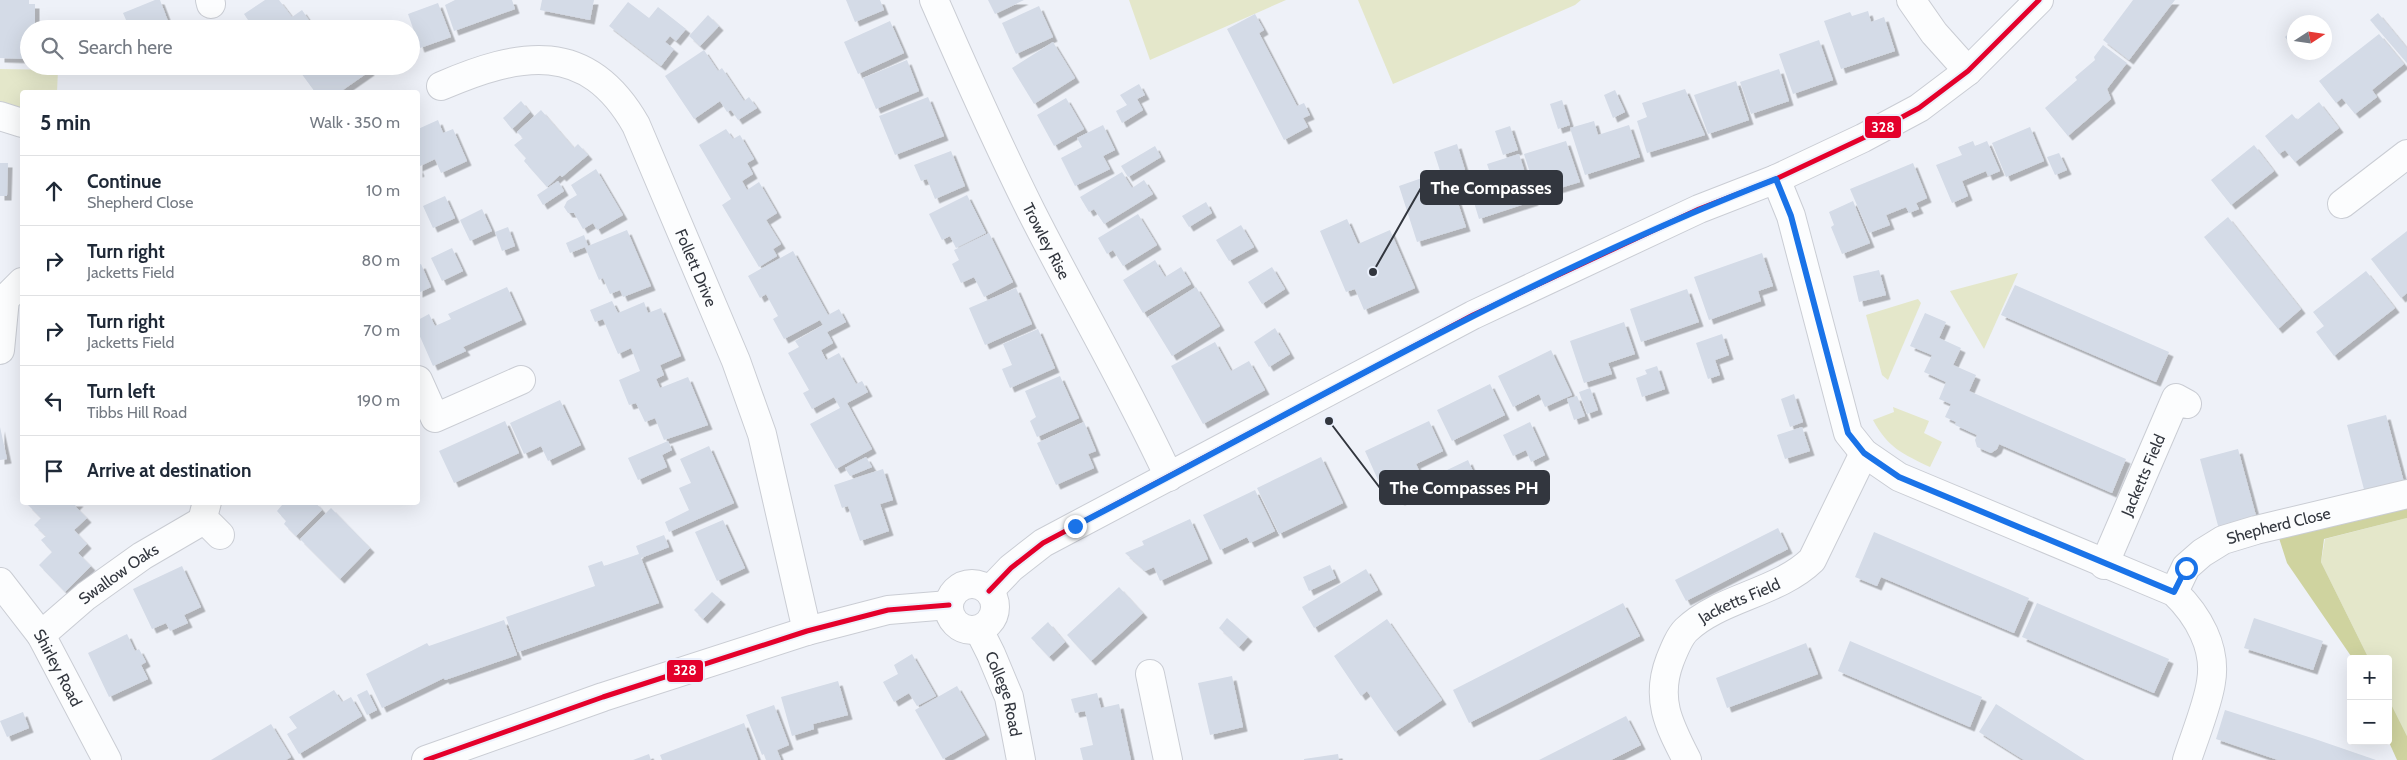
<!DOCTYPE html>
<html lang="en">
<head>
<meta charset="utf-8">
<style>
  body { margin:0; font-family:Cabin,sans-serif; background:#f2f2f3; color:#1f2937 }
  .controls { position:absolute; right:15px; bottom:15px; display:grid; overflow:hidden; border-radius:5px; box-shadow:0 5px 20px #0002 }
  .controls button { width:45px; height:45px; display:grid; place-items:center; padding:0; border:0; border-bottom:1px solid #e0e1e3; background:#fff; color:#1f2937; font:25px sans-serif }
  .compass { position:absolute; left:2287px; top:15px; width:45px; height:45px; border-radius:50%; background:#fff; box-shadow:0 5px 20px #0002; rotate:78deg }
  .stop { position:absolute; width:15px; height:15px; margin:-11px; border:4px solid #1a73e8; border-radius:50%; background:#fff }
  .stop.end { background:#1a73e8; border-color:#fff; box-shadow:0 1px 5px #0008 }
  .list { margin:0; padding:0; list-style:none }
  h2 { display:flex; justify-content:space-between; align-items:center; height:65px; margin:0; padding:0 20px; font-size:21px }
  h2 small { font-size:16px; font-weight:400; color:#747a83 }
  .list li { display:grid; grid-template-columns:32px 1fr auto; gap:15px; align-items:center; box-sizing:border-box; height:70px; padding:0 20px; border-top:1px solid #e0e1e3 }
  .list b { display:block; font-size:19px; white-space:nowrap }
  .list p { margin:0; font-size:16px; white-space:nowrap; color:#747a83 }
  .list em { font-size:16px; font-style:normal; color:#747a83 }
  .icon { flex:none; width:28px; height:28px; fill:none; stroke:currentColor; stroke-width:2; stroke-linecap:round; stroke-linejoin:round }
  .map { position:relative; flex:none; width:2407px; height:760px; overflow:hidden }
  .search { position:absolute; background:#fff; box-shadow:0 5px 20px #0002; left:20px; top:20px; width:400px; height:55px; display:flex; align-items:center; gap:12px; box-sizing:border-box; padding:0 18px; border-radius:28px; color:#747a83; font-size:19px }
  .panel { position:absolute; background:#fff; box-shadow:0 5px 20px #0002; left:20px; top:90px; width:400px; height:415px; border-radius:5px }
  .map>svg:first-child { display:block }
  .green { fill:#e4e7ca }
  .forest { fill:#cfd39f }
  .building { fill:#d4dbe7; filter:url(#shadow) }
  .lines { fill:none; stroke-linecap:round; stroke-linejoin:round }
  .street-casing { stroke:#cacdd4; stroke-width:30 }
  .secondary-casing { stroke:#cacdd4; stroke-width:30 }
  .street { stroke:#fcfdfe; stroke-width:28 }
  .secondary { stroke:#fcfdfe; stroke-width:28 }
  .bus-1-casing { stroke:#eaf0fc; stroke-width:9 }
  .bus-1 { stroke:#e4002b; stroke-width:5 }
  .route { stroke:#1a73e8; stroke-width:6 }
  .labels { text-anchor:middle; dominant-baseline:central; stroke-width:4; stroke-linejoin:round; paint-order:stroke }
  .street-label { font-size:16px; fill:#32363e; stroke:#eaf0fc }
  .leader { fill:none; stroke:#32363e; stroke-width:2 }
  .callout-dot { fill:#32363e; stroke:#eaf0fc; stroke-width:2 }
  .callout { fill:#32363e; stroke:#32363e; stroke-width:2 }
  .callout-label { font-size:18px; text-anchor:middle; font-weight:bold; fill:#fff }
  .line-badge { stroke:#eaf0fc; stroke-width:2 }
  .badge-label { font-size:14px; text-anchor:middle; font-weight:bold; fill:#fff }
</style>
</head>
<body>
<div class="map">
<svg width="2407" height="760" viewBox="0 0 2407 760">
  <defs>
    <filter id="shadow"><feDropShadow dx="4.5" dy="4.5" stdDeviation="0" flood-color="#0004"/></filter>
  </defs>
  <rect width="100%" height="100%" fill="#eef1f8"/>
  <!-- green -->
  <g class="green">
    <polygon points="1129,0 1286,0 1150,60"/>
    <polygon points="1358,0 1581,0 1575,5 1393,84"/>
    <polygon points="0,69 58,70 57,92 22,92 22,111 0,105"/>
    <polygon points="2018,273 1984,349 1950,291"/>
    <polygon points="1918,299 1921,303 1888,380 1882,375 1866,315"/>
    <path d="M1893,407L1929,421L1924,433L1942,442L1930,467C1903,454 1888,448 1873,420L1894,412Z"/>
    <polygon points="2407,518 2407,736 2388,698 2388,659 2369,659 2321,562 2325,539"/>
  </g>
  <!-- forest -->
  <g class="forest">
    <polygon points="2407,505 2407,518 2324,539 2321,562 2369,659 2353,659 2287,563 2278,535"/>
    <polygon points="2388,698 2407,736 2407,760 2397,760 2388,740"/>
  </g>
  <!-- building -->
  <g class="building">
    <polygon points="0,0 29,0 29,4 35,4 35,29 29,29 29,59 0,58"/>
    <polygon points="155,0 160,0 171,29 130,29 123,13"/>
    <polygon points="265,0 279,0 292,17 302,10 315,29 254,29 244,14"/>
    <polygon points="455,0 512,0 515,9 454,31 445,5"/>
    <polygon points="542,0 594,0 590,20 540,10"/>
    <polygon points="846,0 880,0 884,10 855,22"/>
    <polygon points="988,0 1024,0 995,14"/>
    <polygon points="2133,0 2175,0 2129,60 2103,40"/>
    <polygon points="628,2 649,18 658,7 686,29 676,41 670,36 665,42 674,49 661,66 609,26"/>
    <polygon points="438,3 451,37 420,48 408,14"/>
    <polygon points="1039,6 1053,37 1016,54 1002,23"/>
    <polygon points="1868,11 1871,22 1884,17 1895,51 1841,69 1824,21 1850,12 1852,16"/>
    <polygon points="2378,13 2407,48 2407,63 2370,20"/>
    <polygon points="1255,14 1264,30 1259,33 1297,106 1304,103 1310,115 1303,118 1308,127 1284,140 1227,29"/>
    <polygon points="708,15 719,26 700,46 689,36"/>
    <polygon points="890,21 904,53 858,74 844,42"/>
    <polygon points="2294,29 2294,49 2285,37"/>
    <polygon points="2379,34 2404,64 2372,90 2377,97 2355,114 2342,98 2336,103 2319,81"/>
    <polygon points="1819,40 1833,80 1793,94 1779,54"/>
    <polygon points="1053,42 1075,78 1034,104 1012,68"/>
    <polygon points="2103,45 2127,63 2107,89 2111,99 2068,136 2045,108 2077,80 2075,77 2095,60 2094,57"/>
    <polygon points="704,50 718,71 722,68 744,101 749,97 757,108 738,120 731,110 727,112 720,101 694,119 665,76"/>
    <polygon points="907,60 919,91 876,109 863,78"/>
    <polygon points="311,66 367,66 370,71 340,92 315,92 301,73"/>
    <polygon points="1779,69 1789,101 1751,114 1740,82"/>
    <polygon points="1736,81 1749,120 1708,134 1694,95"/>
    <polygon points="1139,84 1145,95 1137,99 1143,110 1122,123 1116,111 1127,105 1120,95"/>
    <polygon points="1685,89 1705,135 1647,153 1637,121 1647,117 1642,103"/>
    <polygon points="1615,90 1625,112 1613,118 1604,95"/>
    <polygon points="928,97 944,136 895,155 879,116"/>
    <polygon points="1066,98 1084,129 1054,146 1037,115"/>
    <polygon points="1562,100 1570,125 1558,129 1550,104"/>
    <polygon points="521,101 530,112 512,129 503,118"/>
    <polygon points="2319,102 2339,128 2295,162 2285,150 2279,154 2265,136 2292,114 2297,120"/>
    <polygon points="541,110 574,148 578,144 588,155 562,177 560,175 547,187 524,161 526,158 514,145 523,138 517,132"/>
    <polygon points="438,120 443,133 453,129 467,161 441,173 435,159 418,167 420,172 418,173 418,129"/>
    <polygon points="1594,121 1598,135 1629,125 1640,157 1585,175 1570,128"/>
    <polygon points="1103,125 1115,150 1103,156 1110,169 1075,186 1061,158 1082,147 1077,138"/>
    <polygon points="1510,126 1518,150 1503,155 1495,131"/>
    <polygon points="2030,127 2044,161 2006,177 1992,143"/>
    <polygon points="726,129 733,139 740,135 754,159 747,163 753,174 742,181 747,190 759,182 777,213 766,220 781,244 773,249 777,256 759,267 722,205 731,199 699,145"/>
    <polygon points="1566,141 1580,182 1537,195 1524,154"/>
    <polygon points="1973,141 1975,146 1987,141 2000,171 1988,176 1986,171 1962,181 1968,196 1952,203 1936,165 1962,155 1958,147"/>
    <polygon points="1457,144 1465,170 1454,173 1453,170 1441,174 1434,152"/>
    <polygon points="2254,145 2274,171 2231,205 2211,180"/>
    <polygon points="1155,146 1161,157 1128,177 1121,166"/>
    <polygon points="951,151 965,186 935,199 927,179 921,181 914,165"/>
    <polygon points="2059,153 2067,170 2055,175 2047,157"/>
    <polygon points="1519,154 1534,201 1479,219 1469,186 1492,179 1487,164"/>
    <polygon points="0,163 8,163 7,196 0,196"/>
    <polygon points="1913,163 1927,198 1916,203 1919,209 1909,213 1906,207 1886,215 1890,225 1869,233 1850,189"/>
    <polygon points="596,169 623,215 597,230 593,223 583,229 574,213 568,213 564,207 567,201 577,195 571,185"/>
    <polygon points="1122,172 1132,188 1144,180 1153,194 1104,224 1094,209 1089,212 1080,197"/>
    <polygon points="1422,178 1426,191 1447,185 1450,195 1455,194 1466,227 1417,242 1399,186"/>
    <polygon points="558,181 564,191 543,205 537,195"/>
    <polygon points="967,195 986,233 956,248 950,236 942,240 929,214"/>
    <polygon points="445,196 455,218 433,228 423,206"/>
    <polygon points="1853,201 1870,243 1842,254 1831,227 1834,225 1829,212"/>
    <polygon points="1206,202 1212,213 1189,227 1182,216"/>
    <polygon points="482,209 492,231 470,241 460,220"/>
    <polygon points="1138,214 1157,245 1123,266 1113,250 1107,254 1098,238"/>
    <polygon points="2228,217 2301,309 2278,329 2204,237"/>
    <polygon points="1347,219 1358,244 1390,230 1415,288 1364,310 1355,289 1346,292 1320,231"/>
    <polygon points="1241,225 1254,247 1229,261 1216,240"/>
    <polygon points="508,227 515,246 502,251 495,232"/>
    <polygon points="627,230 651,286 623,297 620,290 610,294 603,278 599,280 585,247 570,253 566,243 584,235 588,246"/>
    <polygon points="2407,231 2407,293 2401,298 2371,259"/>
    <polygon points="989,233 1013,282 984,297 974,277 961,283 952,264 959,260 954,250"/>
    <polygon points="452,248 463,271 442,281 431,258"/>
    <polygon points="793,251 828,315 839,309 846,322 827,332 833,343 821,350 826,360 839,353 856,384 862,381 868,392 847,403 872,449 836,469 810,424 840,408 834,397 812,409 803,393 809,390 788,353 799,347 795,341 823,325 820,320 784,339 773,319 778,316 766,294 760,298 748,276"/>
    <polygon points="1762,253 1773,286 1758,291 1761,301 1709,320 1694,277"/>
    <polygon points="1155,260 1165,277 1181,267 1191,284 1143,313 1123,280"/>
    <polygon points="421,264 431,287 418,293 418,265"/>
    <polygon points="1272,267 1285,289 1262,304 1248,282"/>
    <polygon points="1879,270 1886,295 1859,302 1853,276"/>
    <polygon points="2366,271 2395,308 2334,356 2316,332 2324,326 2313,312"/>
    <polygon points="2015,285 2169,352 2156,382 2001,315"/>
    <polygon points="507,287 522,320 463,347 466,351 433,366 418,332 418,320 429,314 435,326 451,319 448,314"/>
    <polygon points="1196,287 1220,326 1172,356 1148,317"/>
    <polygon points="1016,288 1032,324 985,345 969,308"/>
    <polygon points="1687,289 1699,322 1641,342 1630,309"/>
    <polygon points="612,301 618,313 644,302 648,313 661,308 681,356 660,365 664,375 656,379 660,388 688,377 708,425 664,440 655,418 645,422 636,403 629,405 619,380 640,371 631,348 618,354 603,319 595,322 590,310"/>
    <polygon points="1925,313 1946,322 1939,338 1961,348 1953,365 1976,375 1969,391 2126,459 2112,493 1999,444 1997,449 1991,453 1977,447 1975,440 1977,435 1955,425 1956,422 1945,417 1951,404 1939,399 1946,382 1924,372 1932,355 1910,346"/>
    <polygon points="1624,322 1635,354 1608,363 1612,374 1584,383 1570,341"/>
    <polygon points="1275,328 1290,354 1269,367 1254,342"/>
    <polygon points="1038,329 1055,368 1010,388 1002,369 1012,365 1003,344"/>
    <polygon points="1722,334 1729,355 1715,360 1720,375 1708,379 1696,343"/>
    <polygon points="1215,342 1231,371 1249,361 1265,390 1203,424 1171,366"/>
    <polygon points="1551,350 1572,395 1545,407 1539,394 1513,407 1498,376"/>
    <polygon points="1657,366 1665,389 1642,397 1636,378 1647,374 1645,370"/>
    <polygon points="1060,376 1079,418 1037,437 1030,421 1036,417 1025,391"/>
    <polygon points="1490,384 1505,415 1452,441 1437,410"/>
    <polygon points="1590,388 1598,410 1587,414 1579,392"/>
    <polygon points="1794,394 1803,422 1790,427 1781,399"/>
    <polygon points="1577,396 1585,416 1574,420 1567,399"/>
    <polygon points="560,400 581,445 548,461 541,446 524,454 510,423"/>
    <polygon points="2386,415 2405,486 2366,497 2347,425"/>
    <polygon points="505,421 519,453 454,483 439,451"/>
    <polygon points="1429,421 1443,451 1416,464 1427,488 1400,501 1388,475 1378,480 1365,451"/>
    <polygon points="1084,422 1096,451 1088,454 1094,468 1056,485 1037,443"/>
    <polygon points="1530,422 1545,455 1531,462 1526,450 1513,456 1503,435"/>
    <polygon points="0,427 7,459 0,460"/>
    <polygon points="1802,427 1810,451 1785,459 1777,435"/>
    <polygon points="668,441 672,450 662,455 667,467 638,480 628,458"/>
    <polygon points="709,446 734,503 669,532 665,522 689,510 679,488 691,483 680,459"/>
    <polygon points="2238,449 2258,523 2220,533 2200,459"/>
    <polygon points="866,457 872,467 850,476 845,468"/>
    <polygon points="1321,457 1343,503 1279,534 1257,488"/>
    <polygon points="1468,460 1479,485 1457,496 1445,471"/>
    <polygon points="883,469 893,500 880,504 889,531 860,541 848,506 842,508 834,485"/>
    <polygon points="1255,490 1275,531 1250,543 1247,537 1220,550 1203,515"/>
    <polygon points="31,502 79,502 75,506 87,518 74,530 87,544 78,553 91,566 65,592 39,565 52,552 41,540 46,536 34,525 41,518 28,505"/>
    <polygon points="280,502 315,502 322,510 296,536 284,524 286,521 277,511 282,505"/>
    <polygon points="331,508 370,548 340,579 300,539"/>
    <polygon points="1190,519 1208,559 1160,581 1154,567 1145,571 1125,553 1144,545 1142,541"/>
    <polygon points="723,520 745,568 717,581 695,532"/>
    <polygon points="1778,528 1788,549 1686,601 1675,580"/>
    <polygon points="1874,532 2029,598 2014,633 1881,577 1877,586 1855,577"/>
    <polygon points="664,535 669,547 641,558 659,603 518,652 506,617 595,586 588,566 602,561 604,566 639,554 636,546"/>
    <polygon points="1330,565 1336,578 1309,591 1303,577"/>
    <polygon points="182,566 201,607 184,615 188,623 170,631 166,623 152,629 133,589"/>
    <polygon points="1366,569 1378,590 1314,628 1302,607"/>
    <polygon points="1119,587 1143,613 1091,661 1067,635"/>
    <polygon points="712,592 721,600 703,619 694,610"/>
    <polygon points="1623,603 1640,636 1469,723 1453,690"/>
    <polygon points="2037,603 2169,659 2154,693 2022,637"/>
    <polygon points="1227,618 1248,637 1239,647 1219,628"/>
    <polygon points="2254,618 2323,641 2313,670 2244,648"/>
    <polygon points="1387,619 1442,700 1395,732 1367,691 1361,696 1334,656"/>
    <polygon points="504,620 517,655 445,680 444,678 382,708 366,674 427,643 429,646"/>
    <polygon points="1048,622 1065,642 1049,657 1031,638"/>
    <polygon points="127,634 135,651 139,649 146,662 141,665 148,679 109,697 88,653"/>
    <polygon points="1850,641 1982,697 1970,727 1838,671"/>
    <polygon points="1806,643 1818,674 1727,708 1716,678"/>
    <polygon points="912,654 936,696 917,706 909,693 894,702 883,682 898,674 894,665"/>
    <polygon points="1232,676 1243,727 1210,735 1198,683"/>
    <polygon points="838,681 848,715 813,724 814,729 792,736 781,697"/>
    <polygon points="957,686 985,735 943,759 915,710"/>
    <polygon points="334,690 342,702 351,697 362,716 299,754 287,734 297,728 289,717"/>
    <polygon points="367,690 377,710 367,715 357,695"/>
    <polygon points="1097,693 1101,708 1119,704 1131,760 1083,760 1080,748 1093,745 1085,711 1075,713 1071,699"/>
    <polygon points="1996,704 2057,742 2085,760 2024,760 2019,757 1979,732"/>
    <polygon points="774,705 789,745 777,750 781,760 766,760 764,754 762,755 746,715"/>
    <polygon points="2225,710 2315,739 2376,760 2278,760 2216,739"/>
    <polygon points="23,712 29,728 7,737 0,721"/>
    <polygon points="1626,716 1641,745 1611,760 1539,760"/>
    <polygon points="744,723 758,760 662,760 660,755"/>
    <polygon points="271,724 291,757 286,760 211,760"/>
    <polygon points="649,754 651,760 633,760"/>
    <polygon points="1338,754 1339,760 1304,760 1304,759"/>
  </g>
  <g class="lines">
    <!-- street casing -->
    <g class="street-casing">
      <g id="street">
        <polyline points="210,0 211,4"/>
        <path id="s1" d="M934,0C965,71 996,141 1031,211C1076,300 1127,386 1169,477"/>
        <polyline points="1911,0 1934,33 1968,71"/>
        <path id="s2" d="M441,86C520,52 587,39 636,125L736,361L762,434L807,631"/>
        <polyline points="0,116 22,123"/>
        <path d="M1776,179L1791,216L1848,433L1864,453L1899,477L2174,592C2198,615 2217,648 2211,682C2208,704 2194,738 2187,760"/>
        <polyline points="2342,204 2407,154"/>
        <polyline points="0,350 5,299 22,282"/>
        <polyline points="418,380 435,418 521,380"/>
        <polyline points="202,521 210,525 220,535"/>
        <path id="s3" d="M2104,565L2176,398L2187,404"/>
        <path id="s4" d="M0,582L41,635L107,760"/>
        <path id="s5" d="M2174,592L2186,567L2202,553L2223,540L2256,530L2407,494"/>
        <path id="s6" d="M41,635L86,596L142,556L202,521L207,502"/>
        <polyline points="1150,674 1168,760"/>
        <path id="s7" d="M1687,760C1669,725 1655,699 1670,660C1674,650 1679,637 1686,630C1719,598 1778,593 1812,560L1864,453"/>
      </g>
    </g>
    <!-- secondary casing -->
    <g class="secondary-casing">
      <g id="secondary">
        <circle cx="972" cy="607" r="23"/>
        <polyline points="989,591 1011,568 1043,543 1473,315 1699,209 1776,179 1863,138 1919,108 1968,71 2039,0"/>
        <path id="s8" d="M979,630L991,654L1009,697L1021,760"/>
        <polyline points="426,760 603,697 807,631 888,610 949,605"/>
      </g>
    </g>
    <!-- street -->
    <use href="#street" class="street"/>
    <!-- secondary -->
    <use href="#secondary" class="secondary"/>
    <!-- bus-1 casing -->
    <g class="bus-1-casing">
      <g id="bus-1">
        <polyline points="989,591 1011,568 1043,543 1473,315 1699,209 1776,179 1863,138 1919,108 1968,71 2039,0"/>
        <polyline points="426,760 603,697 807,631 888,610 949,605"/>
      </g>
    </g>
    <!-- bus-1 -->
    <use href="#bus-1" class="bus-1"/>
  </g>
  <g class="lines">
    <!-- route -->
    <path class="route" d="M1075,526C1307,406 1532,273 1776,179L1791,216L1848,433L1864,453L1899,477L2174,592L2186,568"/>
  </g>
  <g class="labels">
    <!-- street labels -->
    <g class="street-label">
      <text stroke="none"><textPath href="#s1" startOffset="266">Trowley Rise</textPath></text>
      <text stroke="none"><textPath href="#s2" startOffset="380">Follett Drive</textPath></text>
      <text stroke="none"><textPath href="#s3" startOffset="98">Jacketts Field</textPath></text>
      <text stroke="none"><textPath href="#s5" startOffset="131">Shepherd Close</textPath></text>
      <text stroke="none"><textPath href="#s6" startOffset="99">Swallow Oaks</textPath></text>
      <text stroke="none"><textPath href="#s7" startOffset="201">Jacketts Field</textPath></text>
      <text stroke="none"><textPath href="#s4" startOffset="104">Shirley Road</textPath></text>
      <text stroke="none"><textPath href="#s8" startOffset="69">College Road</textPath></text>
    </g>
  </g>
  <!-- callouts -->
  <path class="leader" d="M1373 272L1421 188M1329 421L1380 488"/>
  <g class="callout-dot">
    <circle cx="1373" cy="272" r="5"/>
    <circle cx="1329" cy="421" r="5"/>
  </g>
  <g class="callout">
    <rect x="1421" y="171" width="141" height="33" rx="5"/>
    <rect x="1380" y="471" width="169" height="33" rx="5"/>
  </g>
  <g class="callout-label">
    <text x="1491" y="194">The Compasses</text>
    <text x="1464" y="494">The Compasses PH</text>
  </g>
  <g class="line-badge">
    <rect x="1864" y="115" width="38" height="24" rx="5" fill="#e4002b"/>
    <rect x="666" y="659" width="38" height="24" rx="5" fill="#e4002b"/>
  </g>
  <g class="badge-label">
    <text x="1883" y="132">328</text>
    <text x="685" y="675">328</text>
  </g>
</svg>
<div class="controls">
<button>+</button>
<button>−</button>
</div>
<svg class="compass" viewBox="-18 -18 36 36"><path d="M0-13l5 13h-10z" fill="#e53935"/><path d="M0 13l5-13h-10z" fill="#747a83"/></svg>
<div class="stop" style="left:2186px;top:568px"></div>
<div class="stop end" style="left:1075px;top:526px"></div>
<div class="search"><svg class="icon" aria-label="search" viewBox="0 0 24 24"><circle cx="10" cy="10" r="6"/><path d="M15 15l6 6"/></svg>Search here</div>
<section class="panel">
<h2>5 min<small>Walk · 350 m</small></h2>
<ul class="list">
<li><svg class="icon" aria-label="ahead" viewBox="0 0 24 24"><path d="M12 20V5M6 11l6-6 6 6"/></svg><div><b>Continue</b><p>Shepherd Close</p></div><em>10 m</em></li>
<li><svg class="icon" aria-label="right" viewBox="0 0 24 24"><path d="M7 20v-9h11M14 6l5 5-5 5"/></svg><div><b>Turn right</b><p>Jacketts Field</p></div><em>80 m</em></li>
<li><svg class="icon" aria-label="right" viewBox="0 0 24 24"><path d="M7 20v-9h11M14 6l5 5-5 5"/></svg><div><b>Turn right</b><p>Jacketts Field</p></div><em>70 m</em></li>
<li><svg class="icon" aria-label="left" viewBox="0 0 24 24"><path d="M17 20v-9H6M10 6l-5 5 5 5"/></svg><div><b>Turn left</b><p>Tibbs Hill Road</p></div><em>190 m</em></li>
<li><svg class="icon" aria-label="arrive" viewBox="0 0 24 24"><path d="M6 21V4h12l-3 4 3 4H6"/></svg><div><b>Arrive at destination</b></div></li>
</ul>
</section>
</div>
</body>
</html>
